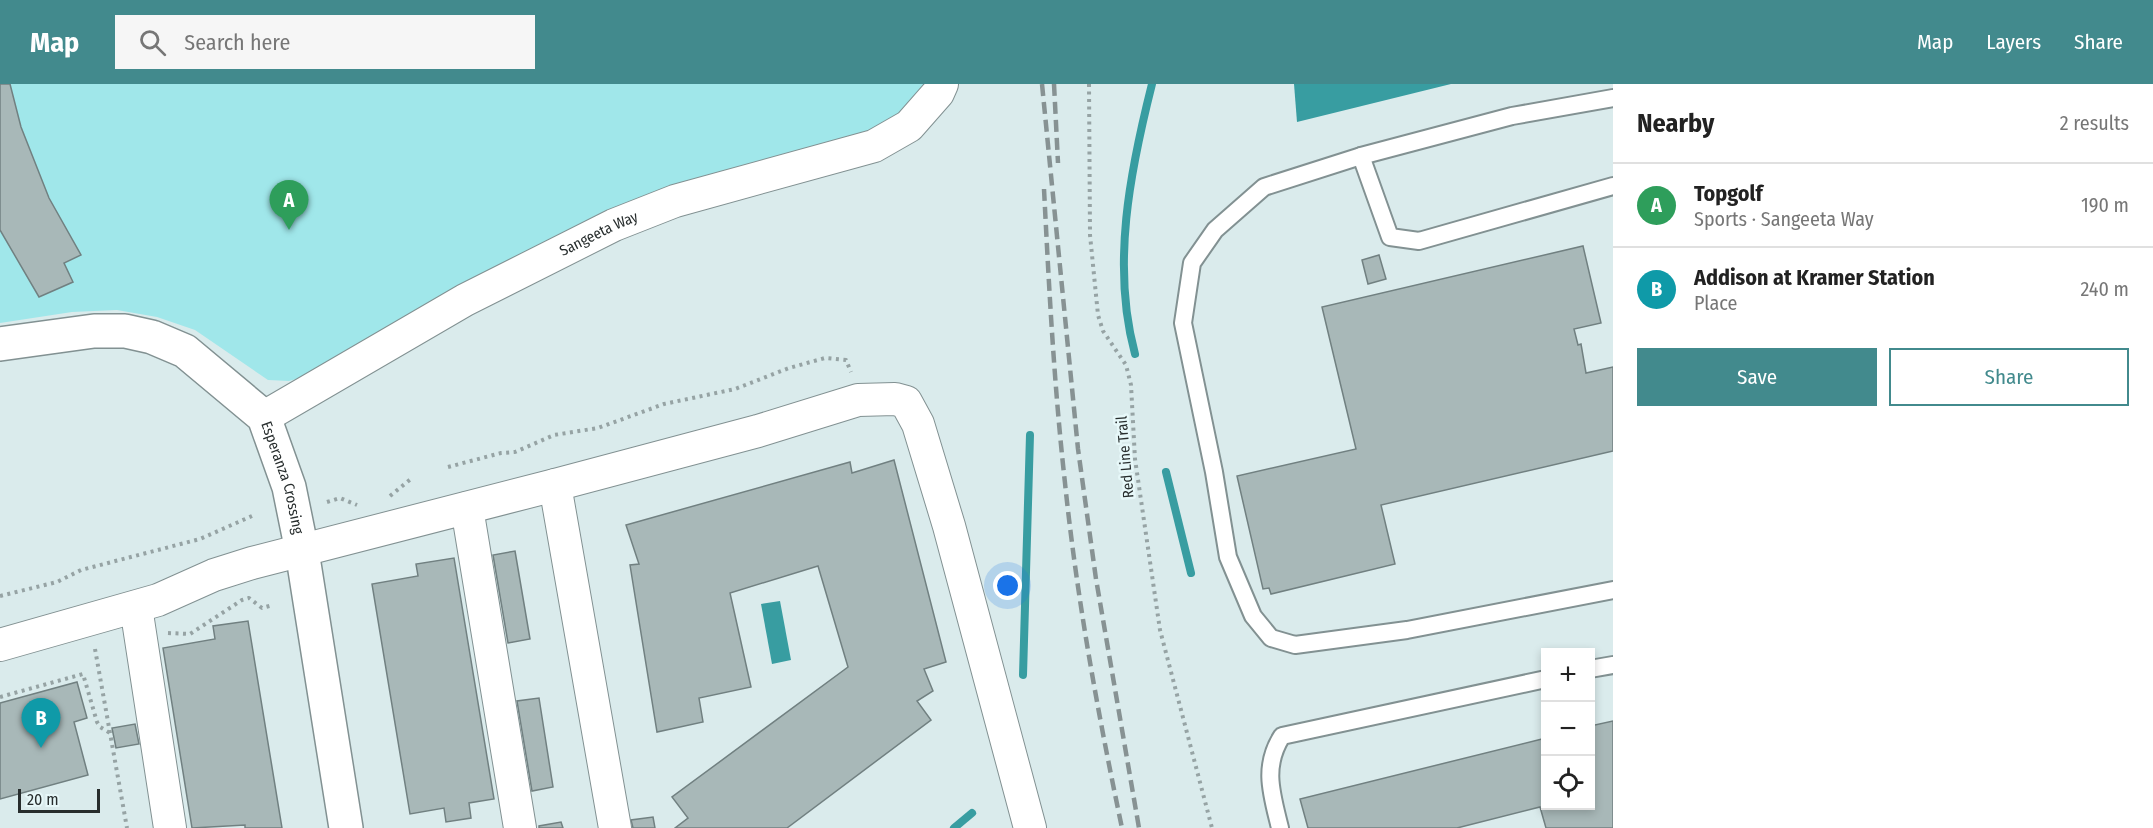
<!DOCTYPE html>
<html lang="en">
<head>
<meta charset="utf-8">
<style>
  body { margin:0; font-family:"Fira Sans Condensed",sans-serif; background:#f6f6f6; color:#222 }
  .controls { position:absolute; right:18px; bottom:18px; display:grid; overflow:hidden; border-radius:0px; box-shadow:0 3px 9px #0003 }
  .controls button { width:54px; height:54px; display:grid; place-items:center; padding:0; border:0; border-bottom:2px solid #e0e0e0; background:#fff; color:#222; font:30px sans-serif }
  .scale { position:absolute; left:18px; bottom:15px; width:82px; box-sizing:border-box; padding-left:6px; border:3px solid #272d2d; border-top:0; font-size:16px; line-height:21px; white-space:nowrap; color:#272d2d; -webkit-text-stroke:4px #e7f8f9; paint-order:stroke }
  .you { position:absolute; left:1008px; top:502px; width:21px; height:21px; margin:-15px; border:4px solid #fff; border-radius:50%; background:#1a73e8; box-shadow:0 0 0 9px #1a73e833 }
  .badge { display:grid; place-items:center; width:39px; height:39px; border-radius:50%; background:#428a8d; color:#fff; font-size:20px; font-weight:700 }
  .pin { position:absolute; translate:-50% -50px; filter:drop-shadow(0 2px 3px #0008) }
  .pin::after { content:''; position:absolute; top:32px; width:21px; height:18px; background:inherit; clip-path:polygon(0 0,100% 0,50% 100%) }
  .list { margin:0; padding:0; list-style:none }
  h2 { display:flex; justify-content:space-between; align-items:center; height:78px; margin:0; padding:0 24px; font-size:26px }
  h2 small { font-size:20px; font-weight:400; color:#767676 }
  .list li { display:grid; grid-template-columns:39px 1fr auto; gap:18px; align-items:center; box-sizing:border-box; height:84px; padding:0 24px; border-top:2px solid #e0e0e0 }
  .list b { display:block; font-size:22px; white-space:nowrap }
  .list p { margin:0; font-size:20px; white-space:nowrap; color:#767676 }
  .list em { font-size:20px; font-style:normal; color:#767676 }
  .actions { display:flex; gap:12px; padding:18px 24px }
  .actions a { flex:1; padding:14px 0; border:2px solid #428a8d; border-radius:0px; text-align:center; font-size:21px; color:#428a8d }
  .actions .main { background:#428a8d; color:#fff }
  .icon { flex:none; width:33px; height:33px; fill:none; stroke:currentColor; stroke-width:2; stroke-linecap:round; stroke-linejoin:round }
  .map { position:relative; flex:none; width:1613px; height:744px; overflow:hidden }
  header { display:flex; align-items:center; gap:36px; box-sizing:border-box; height:84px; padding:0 30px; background:#428a8d; color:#fff }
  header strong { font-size:28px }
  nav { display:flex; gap:33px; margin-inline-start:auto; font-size:21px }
  .search { width:420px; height:54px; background:#f6f6f6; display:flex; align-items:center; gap:15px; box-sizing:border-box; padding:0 21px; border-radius:0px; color:#767676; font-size:22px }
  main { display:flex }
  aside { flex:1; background:#fff }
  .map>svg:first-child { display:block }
  .green { fill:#a0e7ea }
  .water { fill:#389da1 }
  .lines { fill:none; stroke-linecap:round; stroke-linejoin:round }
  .stream { stroke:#389da1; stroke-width:8 }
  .building { fill:#a8b8b8; stroke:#718081; stroke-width:1.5 }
  .service-casing { stroke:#829192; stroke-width:20 }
  .minor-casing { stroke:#829192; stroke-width:34 }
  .tertiary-casing { stroke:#829192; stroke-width:36 }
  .path { stroke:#96a3a4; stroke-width:4; stroke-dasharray:3 4.5; stroke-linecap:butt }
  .service { stroke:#fff; stroke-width:16 }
  .minor { stroke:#fff; stroke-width:32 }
  .tertiary { stroke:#fff; stroke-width:33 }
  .rail { stroke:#879293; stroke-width:4.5; stroke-dasharray:12 6; stroke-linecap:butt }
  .labels { text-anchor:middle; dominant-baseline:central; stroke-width:5; stroke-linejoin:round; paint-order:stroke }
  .street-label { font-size:15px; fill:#272d2d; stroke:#e7f8f9 }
</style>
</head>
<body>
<header>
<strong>Map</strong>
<div class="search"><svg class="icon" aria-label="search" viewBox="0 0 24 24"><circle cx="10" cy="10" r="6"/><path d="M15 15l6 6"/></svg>Search here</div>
<nav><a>Map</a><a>Layers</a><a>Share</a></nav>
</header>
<main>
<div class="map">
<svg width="1613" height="744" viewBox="0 0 1613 744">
  <rect width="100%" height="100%" fill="#daebec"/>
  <!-- green -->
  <polygon class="green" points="0,0 940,0 910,34 549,158 484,189 307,292 289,297 268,296 195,246 157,233 117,226 72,228 0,239"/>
  <!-- water -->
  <g class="water">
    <polygon points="1294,0 1451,0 1297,38"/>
    <polygon points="780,517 791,576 772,580 761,520"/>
  </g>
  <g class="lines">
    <!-- stream -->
    <g class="stream">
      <path d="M1135,270C1111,182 1130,87 1152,0"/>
      <polyline points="1166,388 1191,489"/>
      <polyline points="1023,591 1030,351"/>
      <polyline points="954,744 972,729"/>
    </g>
  </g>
  <!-- building -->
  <g class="building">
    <polygon points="0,0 10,0 21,43 49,114 81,171 64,179 73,198 39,213 0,146"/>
    <polygon points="1583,162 1601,239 1574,245 1578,261 1581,260 1586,289 1613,283 1613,367 1381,421 1395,480 1271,510 1269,504 1263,505 1237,392 1356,365 1322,223"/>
    <polygon points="1379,171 1386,195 1368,200 1362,176"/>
    <polygon points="894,376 946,578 924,585 933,607 917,617 931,636 787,744 675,744 688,734 672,713 848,583 818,482 730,509 751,603 699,614 703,638 657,648 630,481 639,480 626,441 850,378 852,389"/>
    <polygon points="515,467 530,555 508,559 493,471"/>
    <polygon points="454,474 494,715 469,719 471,734 446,738 444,724 410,730 372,500 418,492 416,480"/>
    <polygon points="248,537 282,744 245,744 245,741 192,744 163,564 215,555 213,542"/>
    <polygon points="77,598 87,634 74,638 88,691 0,715 0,619"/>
    <polygon points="539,614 553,703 532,707 517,617"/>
    <polygon points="1613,637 1613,744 1546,744 1540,723 1457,744 1308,744 1300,715 1546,654 1546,722 1590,722 1590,642"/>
    <polygon points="135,640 139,660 116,664 112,644"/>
    <polygon points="653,733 655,744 633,744 631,736"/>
    <polygon points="561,738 563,744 539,744 539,742"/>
  </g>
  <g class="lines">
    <!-- service casing -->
    <g class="service-casing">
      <g id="service">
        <polyline points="1613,14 1512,32 1361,72 1264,103 1215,146 1192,179 1183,239 1214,388 1228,473 1253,532 1271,554 1295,561 1407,546 1613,506"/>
        <polyline points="1361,72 1390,153 1419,157 1613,102"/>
        <polyline points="1590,585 1613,581"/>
        <path d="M1280,744C1272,711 1262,683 1282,652L1546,595"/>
      </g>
    </g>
    <!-- minor casing -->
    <g class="minor-casing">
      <g id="minor">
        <path id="s1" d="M264,333L465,216L614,141L675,117L874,62L909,42L938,9L942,0"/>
        <polyline points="555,401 615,744"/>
        <polyline points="467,424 520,744"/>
        <polyline points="136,523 170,744"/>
        <polyline points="0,561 158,516 214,491 252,479 555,401 758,347 858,316 895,315 906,318 918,340 949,442 1030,744"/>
      </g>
    </g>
    <!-- tertiary casing -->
    <g class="tertiary-casing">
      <g id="tertiary">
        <path id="s2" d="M0,260L94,247H125L152,253L185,267L264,333L289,403L302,467L346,744"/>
      </g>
    </g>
    <!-- path -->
    <g class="path">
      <polyline points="1089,0 1090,151 1098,231 1103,247 1126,281 1131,301 1135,375 1160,546 1212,744"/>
      <polyline points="448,383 501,369 515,368 554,351 598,344 664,320 735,305 789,284 825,274 846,276 851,288"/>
      <polyline points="390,412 412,394"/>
      <polyline points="327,418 340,414 357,421"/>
      <polyline points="0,512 57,498 81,486 200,455 252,432"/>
      <polyline points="168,549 190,550 242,516 249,514 262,524 273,521"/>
      <polyline points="95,565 127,744"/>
      <polyline points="0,613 83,590 97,638 100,643 110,649"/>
    </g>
    <!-- service -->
    <use href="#service" class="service"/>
    <!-- minor -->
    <use href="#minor" class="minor"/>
    <!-- tertiary -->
    <use href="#tertiary" class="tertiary"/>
    <!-- rail -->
    <g class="rail">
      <polyline points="1042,0 1078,365 1096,495 1139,744"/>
      <polyline points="1054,0 1058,79"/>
      <path d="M1044,105C1049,203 1054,301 1065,399C1077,515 1098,630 1122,744"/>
    </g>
  </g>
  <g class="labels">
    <!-- street labels -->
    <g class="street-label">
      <text stroke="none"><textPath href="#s1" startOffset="382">Sangeeta Way</textPath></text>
      <text transform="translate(1125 373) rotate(-95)">Red Line Trail</text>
      <text stroke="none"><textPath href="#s2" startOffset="356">Esperanza Crossing</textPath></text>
    </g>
  </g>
</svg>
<div class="controls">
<button>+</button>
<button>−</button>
<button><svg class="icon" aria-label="locate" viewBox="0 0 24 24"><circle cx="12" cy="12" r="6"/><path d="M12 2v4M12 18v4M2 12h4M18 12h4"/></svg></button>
</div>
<div class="scale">20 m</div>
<div class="you"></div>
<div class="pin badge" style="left:289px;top:146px;background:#2e9e5b">A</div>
<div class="pin badge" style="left:41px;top:664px;background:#0f9aa8">B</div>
</div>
<aside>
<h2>Nearby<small>2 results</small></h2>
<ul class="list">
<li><span class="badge" style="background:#2e9e5b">A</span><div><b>Topgolf</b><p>Sports · Sangeeta Way</p></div><em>190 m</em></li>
<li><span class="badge" style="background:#0f9aa8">B</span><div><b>Addison at Kramer Station</b><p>Place</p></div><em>240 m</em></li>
</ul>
<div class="actions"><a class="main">Save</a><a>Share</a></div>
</aside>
</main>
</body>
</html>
